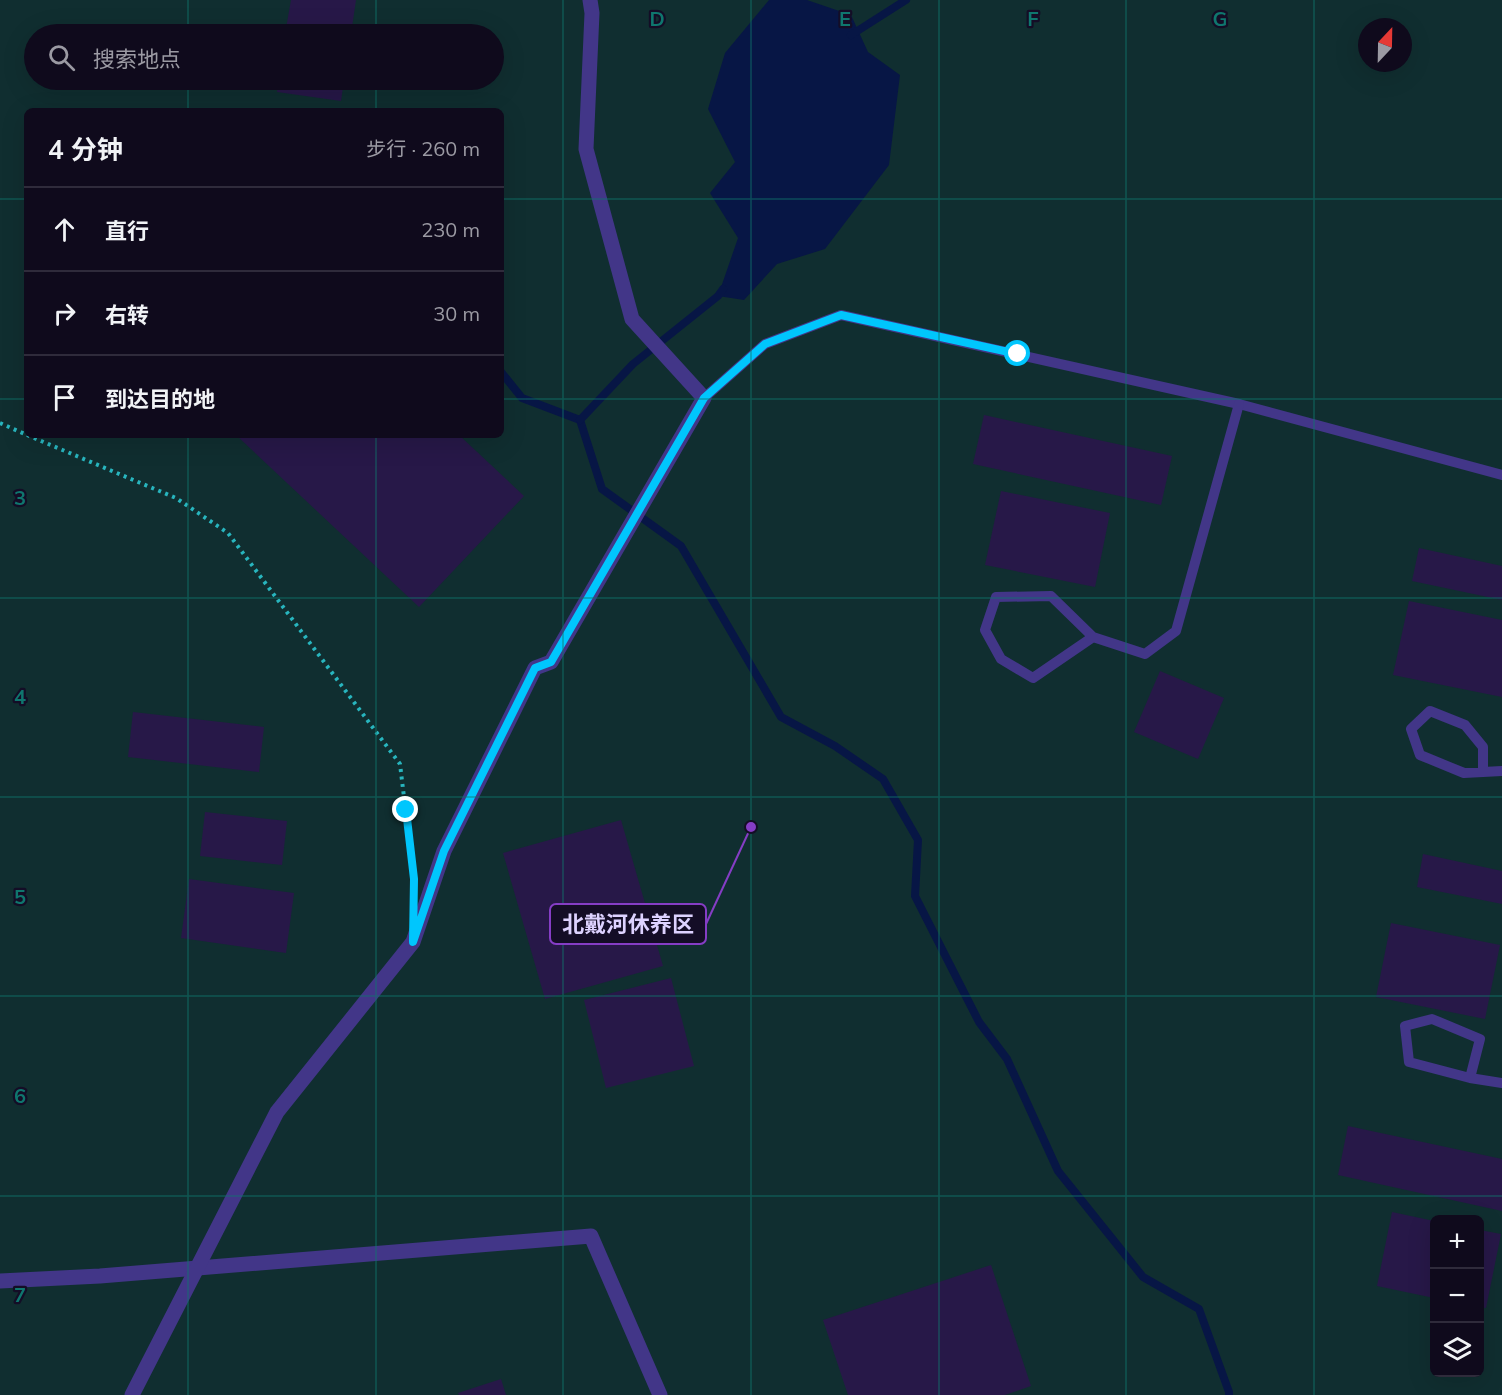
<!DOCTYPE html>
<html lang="zh">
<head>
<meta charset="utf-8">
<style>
  body { margin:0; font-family:Mulish,"Noto Sans SC",sans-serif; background:#1d1829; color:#f1f3f6 }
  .controls { position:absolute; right:18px; bottom:18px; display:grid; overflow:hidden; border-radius:9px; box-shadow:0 6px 24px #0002 }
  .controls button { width:54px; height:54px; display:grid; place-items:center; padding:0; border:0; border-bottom:2px solid #2f2b3b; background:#0f0a1c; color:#f1f3f6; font:30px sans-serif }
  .compass { position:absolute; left:1358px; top:18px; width:54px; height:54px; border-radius:50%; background:#0f0a1c; box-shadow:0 6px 24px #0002; rotate:22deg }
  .stop { position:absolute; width:18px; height:18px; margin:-14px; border:4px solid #00c6fd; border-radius:50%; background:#fff }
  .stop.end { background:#00c6fd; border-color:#fff; box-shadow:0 2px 6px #0008 }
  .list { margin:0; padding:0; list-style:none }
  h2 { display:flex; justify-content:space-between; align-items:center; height:78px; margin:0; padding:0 24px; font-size:26px }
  h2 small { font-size:20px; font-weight:400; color:#9b9aa3 }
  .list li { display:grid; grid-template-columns:39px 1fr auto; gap:18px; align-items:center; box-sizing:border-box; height:84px; padding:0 24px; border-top:2px solid #2f2b3b }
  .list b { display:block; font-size:22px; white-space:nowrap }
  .list em { font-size:20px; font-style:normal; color:#9b9aa3 }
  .icon { flex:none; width:33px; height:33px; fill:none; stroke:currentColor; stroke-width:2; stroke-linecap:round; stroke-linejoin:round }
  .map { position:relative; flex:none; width:1502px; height:1395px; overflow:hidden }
  .search { position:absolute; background:#0f0a1c; box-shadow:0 6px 24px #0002; left:24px; top:24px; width:480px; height:66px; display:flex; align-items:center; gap:15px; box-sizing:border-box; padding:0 21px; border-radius:33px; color:#9b9aa3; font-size:22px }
  .panel { position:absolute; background:#0f0a1c; box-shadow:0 6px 24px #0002; left:24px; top:108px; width:480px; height:330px; border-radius:9px }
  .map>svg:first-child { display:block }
  .green { fill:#102e30; fill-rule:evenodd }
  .water { fill:#071645 }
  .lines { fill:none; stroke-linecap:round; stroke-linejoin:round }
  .stream { stroke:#071645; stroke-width:8 }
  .building { fill:#271848 }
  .path { stroke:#28b5be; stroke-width:4; stroke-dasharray:3 4.5; stroke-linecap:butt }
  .lane { stroke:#423688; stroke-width:10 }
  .street { stroke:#423688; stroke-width:15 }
  .route { stroke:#00c6fd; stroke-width:8 }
  .grid { fill:none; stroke:#0f766e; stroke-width:1.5; stroke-opacity:0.55 }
  .grid-label { font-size:20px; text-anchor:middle; font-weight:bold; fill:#0f766e; stroke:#140d26; stroke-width:4.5; stroke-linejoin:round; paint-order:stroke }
  .leader { fill:none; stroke:#853dc5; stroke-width:2 }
  .callout-dot { fill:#853dc5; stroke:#140d26; stroke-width:2 }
  .callout { fill:#140d26; stroke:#853dc5; stroke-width:2 }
  .callout-label { font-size:22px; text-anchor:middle; font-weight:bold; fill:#ddd2ff }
</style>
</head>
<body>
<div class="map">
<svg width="1502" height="1395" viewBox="0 0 1502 1395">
  <rect width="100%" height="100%" fill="#140d26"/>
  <!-- green -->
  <path class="green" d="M0,0H1502V1395H0ZM1367,27H1403V63H1367ZM34,34H494V80H34ZM27,111H501V435H27ZM1434,1220H1480V1372H1434Z"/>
  <!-- water -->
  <polygon class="water" points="769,0 807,0 851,15 868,52 900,75 889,165 825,249 777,264 744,300 718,296 738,238 710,193 735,162 708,109 725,53"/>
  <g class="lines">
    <!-- stream -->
    <g class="stream">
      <polyline points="851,35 906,0"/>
      <polyline points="501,372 522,398 580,420 602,489 681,546 781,717 835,746 883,779 918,840 915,896 979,1022 1007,1059 1058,1171 1143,1277 1199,1309 1229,1392 1229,1395"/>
      <polyline points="580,420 633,364 718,296 723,289"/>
    </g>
  </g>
  <!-- building -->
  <g class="building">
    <polygon points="291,0 356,0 351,34 285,34"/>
    <polygon points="279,80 344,80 341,101 277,92"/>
    <polygon points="984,415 1172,456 1161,505 973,464"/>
    <polygon points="236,435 459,435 524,496 419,607"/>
    <polygon points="1001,491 1110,513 1095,587 985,565"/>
    <polygon points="1419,548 1502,566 1502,600 1412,581"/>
    <polygon points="1409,601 1502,620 1502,697 1393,675"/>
    <polygon points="1160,671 1224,698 1198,759 1134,732"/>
    <polygon points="133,712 264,727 259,772 128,757"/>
    <polygon points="205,812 287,821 282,865 200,856"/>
    <polygon points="621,820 663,966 545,999 503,853"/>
    <polygon points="1423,854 1502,871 1502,904 1417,887"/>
    <polygon points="189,879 294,893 286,953 181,938"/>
    <polygon points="1391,923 1500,945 1485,1019 1376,997"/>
    <polygon points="671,978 694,1066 606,1088 584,1000"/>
    <polygon points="1348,1126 1502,1159 1502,1211 1338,1175"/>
    <polygon points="1392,1212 1434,1221 1434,1298 1377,1286"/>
    <polygon points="1480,1230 1501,1234 1486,1308 1480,1307"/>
    <polygon points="991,1265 1031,1386 1005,1395 848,1395 823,1320"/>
    <polygon points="501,1379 506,1395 459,1395 458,1393"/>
  </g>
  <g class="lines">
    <!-- path -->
    <g class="path">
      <polyline points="0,423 27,435"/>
      <polyline points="27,435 176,498 228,533 400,764 413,872"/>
    </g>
    <!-- lane -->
    <g class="lane">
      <polyline points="704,398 765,344 841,315 1239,404 1502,475"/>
      <polyline points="1093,637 1033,678 1001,659 985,630 996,597 1051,596 1093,637 1145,654 1176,631 1239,404"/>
      <polyline points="1483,772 1483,747 1465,725 1430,711 1411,729 1420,755 1464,773 1502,771"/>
      <polyline points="1470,1078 1480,1039 1432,1019 1405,1026 1409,1062 1470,1078 1502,1083"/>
    </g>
    <!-- street -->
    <g class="street">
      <polyline points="0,1281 100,1276 591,1236 660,1395"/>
      <polyline points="132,1395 277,1112 413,942 444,851 535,668 551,662 704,398 632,319 586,149 592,13 590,0"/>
    </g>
  </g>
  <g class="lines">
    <!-- route -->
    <polyline class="route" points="406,810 414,879 413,942 444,851 535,668 551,662 704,398 765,344 841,315 1018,354"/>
  </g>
  <!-- grid -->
  <path class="grid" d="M188,0V34M376,0V34M563,0V1395M751,0V1395M939,0V1395M1126,0V1395M1314,0V1395M188,80V111M376,80V111M0,199H27M501,199H1502M0,399H27M501,399H1502M188,435V1395M376,435V1395M0,598H1502M0,797H1502M0,996H1502M0,1196H1502"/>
  <g class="grid-label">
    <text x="657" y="26">D</text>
    <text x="845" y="26">E</text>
    <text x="1033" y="26">F</text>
    <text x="1220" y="26">G</text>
    <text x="20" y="505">3</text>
    <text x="20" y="704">4</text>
    <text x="20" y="904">5</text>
    <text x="20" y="1103">6</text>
    <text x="20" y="1302">7</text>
  </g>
  <!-- callouts -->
  <path class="leader" d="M751 827L706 924"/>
  <circle class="callout-dot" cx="751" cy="827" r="6"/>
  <rect class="callout" x="550" y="904" width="156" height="40" rx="6"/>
  <g class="callout-label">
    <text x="628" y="932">北戴河休养区</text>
  </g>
</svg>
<div class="controls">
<button>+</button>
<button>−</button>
<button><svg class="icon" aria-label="layers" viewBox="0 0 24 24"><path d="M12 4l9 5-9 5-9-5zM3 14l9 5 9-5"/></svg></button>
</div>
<svg class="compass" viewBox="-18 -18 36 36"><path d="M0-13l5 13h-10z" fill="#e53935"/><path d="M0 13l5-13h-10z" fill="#9b9aa3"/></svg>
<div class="stop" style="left:1018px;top:354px"></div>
<div class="stop end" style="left:406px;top:810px"></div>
<div class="search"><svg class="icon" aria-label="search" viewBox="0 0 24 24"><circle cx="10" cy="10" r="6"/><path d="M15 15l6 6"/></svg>搜索地点</div>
<section class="panel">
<h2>4 分钟<small>步行 · 260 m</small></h2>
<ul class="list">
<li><svg class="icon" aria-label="ahead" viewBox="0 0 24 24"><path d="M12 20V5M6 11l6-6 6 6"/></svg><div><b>直行</b></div><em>230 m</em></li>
<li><svg class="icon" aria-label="right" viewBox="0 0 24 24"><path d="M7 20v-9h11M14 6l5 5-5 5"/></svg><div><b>右转</b></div><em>30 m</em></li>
<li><svg class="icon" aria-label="arrive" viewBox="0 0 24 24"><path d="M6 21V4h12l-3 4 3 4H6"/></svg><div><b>到达目的地</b></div></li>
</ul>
</section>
</div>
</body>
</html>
